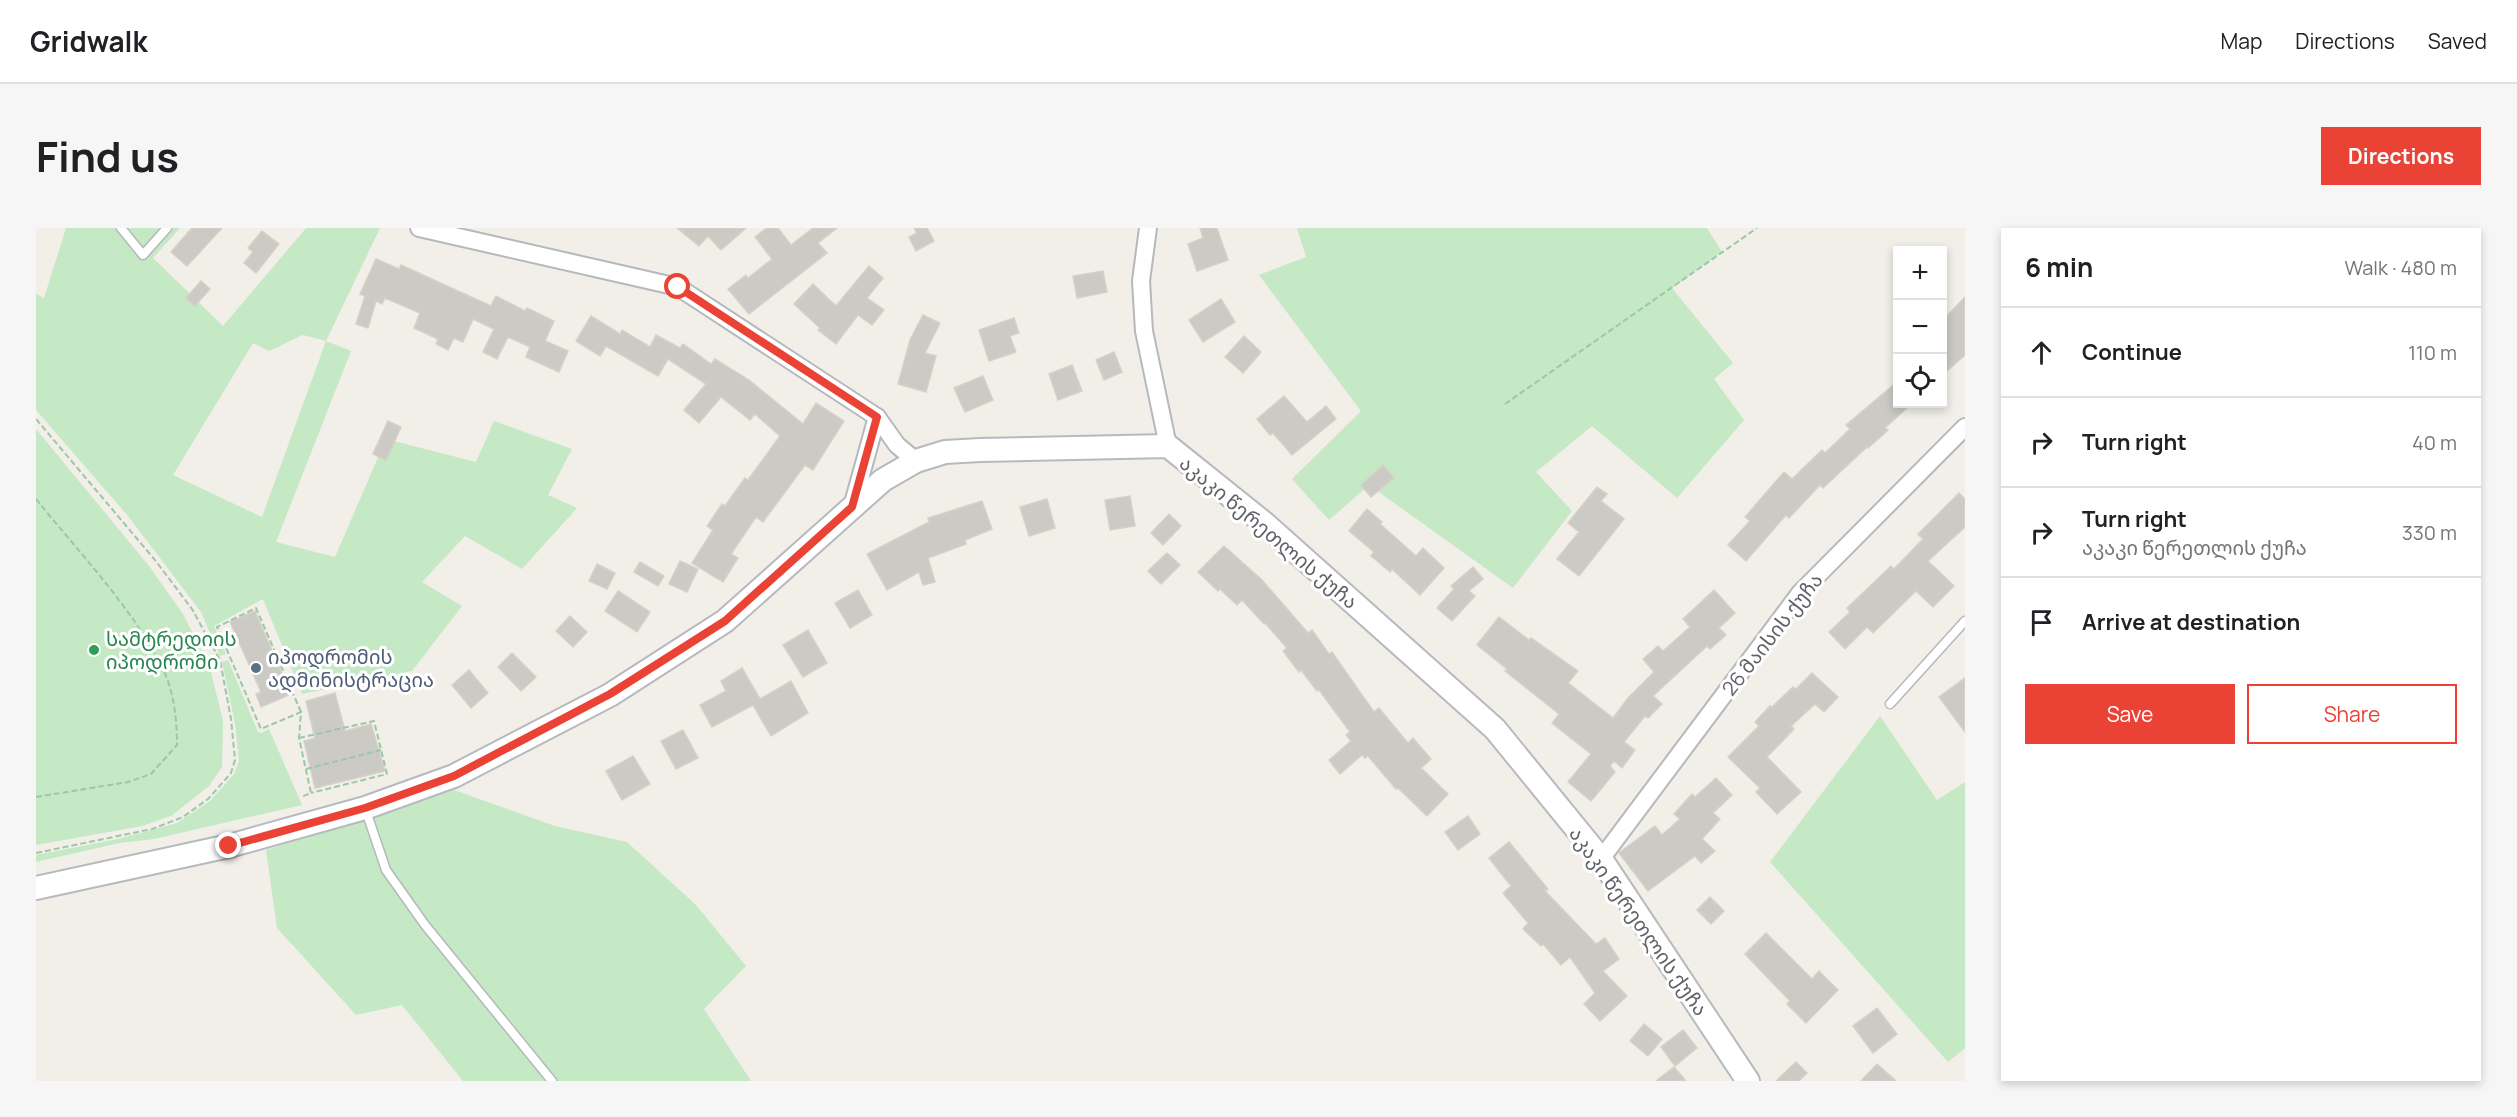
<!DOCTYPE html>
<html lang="en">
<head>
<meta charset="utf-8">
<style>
  body { margin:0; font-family:Manrope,"Noto Sans Georgian",sans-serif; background:#f6f6f6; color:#202124 }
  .controls { position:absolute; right:18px; top:18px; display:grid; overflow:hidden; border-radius:0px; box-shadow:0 3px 9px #0003 }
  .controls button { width:54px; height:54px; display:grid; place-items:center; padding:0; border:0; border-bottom:2px solid #e0e0e0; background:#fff; color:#202124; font:30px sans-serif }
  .stop { position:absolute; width:18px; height:18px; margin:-14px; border:4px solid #ea4335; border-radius:50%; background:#fff }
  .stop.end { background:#ea4335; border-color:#fff; box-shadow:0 2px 6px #0008 }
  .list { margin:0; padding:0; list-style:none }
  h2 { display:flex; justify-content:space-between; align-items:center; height:78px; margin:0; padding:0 24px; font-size:26px }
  h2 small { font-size:20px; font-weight:400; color:#757577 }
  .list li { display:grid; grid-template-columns:39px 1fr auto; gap:18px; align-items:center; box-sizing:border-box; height:90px; padding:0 24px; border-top:2px solid #e0e0e0 }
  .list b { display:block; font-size:22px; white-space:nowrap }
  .list p { margin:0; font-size:20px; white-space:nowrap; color:#757577 }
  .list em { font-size:20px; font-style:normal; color:#757577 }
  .actions { display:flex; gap:12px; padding:18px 24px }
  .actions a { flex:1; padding:14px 0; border:2px solid #ea4335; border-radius:0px; text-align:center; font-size:21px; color:#ea4335 }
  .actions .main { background:#ea4335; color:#fff }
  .icon { flex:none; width:33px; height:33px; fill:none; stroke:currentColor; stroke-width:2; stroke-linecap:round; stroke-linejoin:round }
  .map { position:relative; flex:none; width:1929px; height:853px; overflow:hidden; border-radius:0px }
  header { display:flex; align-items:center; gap:36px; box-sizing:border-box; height:84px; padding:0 30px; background:#fff; border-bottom:2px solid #e0e0e0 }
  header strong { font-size:28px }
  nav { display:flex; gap:33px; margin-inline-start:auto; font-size:21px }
  .intro { display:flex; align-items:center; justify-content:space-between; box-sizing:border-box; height:144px; padding:0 36px }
  h1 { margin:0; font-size:42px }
  .button { padding:15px 27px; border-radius:0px; background:#ea4335; color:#fff; font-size:21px; font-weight:700 }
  main { display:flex; gap:36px; padding:0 36px }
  aside { flex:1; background:#fff; border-radius:0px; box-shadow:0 3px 9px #0003 }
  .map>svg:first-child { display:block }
  .green { fill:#c5e8c5; fill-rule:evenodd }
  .building { fill:#cccac5; stroke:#d6d1c6; stroke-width:1.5 }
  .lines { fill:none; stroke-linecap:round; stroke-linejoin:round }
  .lane-casing { stroke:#b5b8bc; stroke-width:11 }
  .street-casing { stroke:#b5b8bc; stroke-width:20 }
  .secondary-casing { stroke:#b6babf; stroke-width:26 }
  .path { stroke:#9cc7a9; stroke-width:2; stroke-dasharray:6 3; stroke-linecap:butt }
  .lane { stroke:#fff; stroke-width:8 }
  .street { stroke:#fff; stroke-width:16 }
  .secondary { stroke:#fff; stroke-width:22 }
  .route { stroke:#ea4335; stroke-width:8 }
  .leisure-dot { fill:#2e9e5b; stroke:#fff; stroke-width:2 }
  .service-dot { fill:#5c6f8a; stroke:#fff; stroke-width:2 }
  .labels { text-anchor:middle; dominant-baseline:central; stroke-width:6; stroke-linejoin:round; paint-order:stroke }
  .street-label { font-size:20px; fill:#5f6368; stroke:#fff }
  .leisure-label { font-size:20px; fill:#27864d; stroke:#fff; text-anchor:start }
  .service-label { font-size:20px; fill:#4e5e75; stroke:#fff; text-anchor:start }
</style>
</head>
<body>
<header>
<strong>Gridwalk</strong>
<nav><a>Map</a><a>Directions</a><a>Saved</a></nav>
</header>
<div class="intro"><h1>Find us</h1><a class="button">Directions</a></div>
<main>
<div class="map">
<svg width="1929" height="853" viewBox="0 0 1929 853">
  <rect width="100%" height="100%" fill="#f1efe8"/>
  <!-- green -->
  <g class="green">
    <path d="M30,0H144L117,30L187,98L270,0H344L290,113L315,123L240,314L299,329L350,211L440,234L458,193L536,221L512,267L541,280L486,341L429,308L386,354L426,378L376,443L266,466L227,371L178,398L190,426L184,428L165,384L92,288L0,182V66L8,70ZM267,107L290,113L226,289L137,247L217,115L233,123Z"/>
    <polygon points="1261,0 1671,0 1686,24 1636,60 1697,135 1678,151 1708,192 1641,270 1556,198 1500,244 1536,283 1477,360 1333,257 1293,292 1256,251 1325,183 1223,47 1270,29"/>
    <polygon points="0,201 113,338 147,386 174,440 187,493 186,539 173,558 135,588 106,598 0,617"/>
    <polygon points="192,432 222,504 225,505 233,501 266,577 118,611 83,615 0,634 0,627 82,611 141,595 174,573 198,546 203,533 199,495 186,434"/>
    <polygon points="1844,488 1901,572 1929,554 1929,820 1912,834 1734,634"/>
    <polygon points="418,562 519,598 591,614 660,677 710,738 668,781 715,853 427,853 366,777 320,787 241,700 230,622"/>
  </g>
  <!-- building -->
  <g class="building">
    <polygon points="156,0 186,0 151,38 135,24"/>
    <polygon points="641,0 710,0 685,22 672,8 663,18"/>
    <polygon points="731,0 742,0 755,17 777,0 801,0 782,15 791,25 713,86 692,61 710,47 712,50 736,31 719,9"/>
    <polygon points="878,0 891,0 898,13 880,23 873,9 881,5"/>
    <polygon points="1164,0 1181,0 1192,32 1161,43 1152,16 1167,10"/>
    <polygon points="226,3 243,16 220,45 208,35 217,24 212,20"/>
    <polygon points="340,31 363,41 365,37 455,78 460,68 489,83 491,80 518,93 509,113 532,123 523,144 490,129 494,119 472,109 461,131 447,124 458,101 437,91 427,114 418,110 412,122 400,116 402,111 378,100 384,85 349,70 346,76 340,73 332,100 320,96 329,68 324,66"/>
    <polygon points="833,38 847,50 831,70 848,82 836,97 822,87 800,116 782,102 784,100 758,76 777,56 800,78"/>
    <polygon points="1067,43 1071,64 1041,70 1037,48"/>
    <polygon points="165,53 174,61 159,78 150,70"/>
    <polygon points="1929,69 1929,127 1912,142 1906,135 1906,93"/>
    <polygon points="1185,71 1199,94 1167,114 1153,92"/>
    <polygon points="887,87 904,95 889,125 900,128 890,164 862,156 874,112"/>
    <polygon points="555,88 584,106 586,102 614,119 620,107 644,120 647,116 675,136 679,131 713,152 767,196 780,175 808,193 777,242 769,237 727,294 720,289 695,326 702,330 687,354 656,335 677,302 671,298 686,276 689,278 709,250 712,252 744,208 719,186 714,192 685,169 663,195 648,182 670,156 632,131 622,148 570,118 564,128 540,113"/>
    <polygon points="978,90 983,105 974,108 980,124 953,133 943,102"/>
    <polygon points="1208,108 1225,124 1207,145 1189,129"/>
    <polygon points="1078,124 1086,144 1068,152 1060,132"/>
    <polygon points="1036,137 1046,163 1022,172 1013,146"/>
    <polygon points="947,148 957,172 929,184 918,160"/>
    <polygon points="1862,153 1862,176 1875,176 1849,200 1852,202 1832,220 1831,219 1787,260 1784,257 1753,290 1750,287 1710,333 1692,317 1714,293 1709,289 1728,267 1748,244 1756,251 1786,222 1789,225 1814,201 1810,197"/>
    <polygon points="1248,168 1271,194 1290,178 1300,191 1256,227 1237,205 1234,207 1221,191"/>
    <polygon points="352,193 365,199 350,232 337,226"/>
    <polygon points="1347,237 1358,250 1335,269 1325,257"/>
    <polygon points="1561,259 1571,266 1565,273 1588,291 1543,348 1521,331 1543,304 1532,295"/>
    <polygon points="1923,265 1929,271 1929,299 1892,333 1918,358 1897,379 1880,363 1837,405 1831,399 1809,421 1793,404 1814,384 1811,380 1855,338 1858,341 1887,311 1882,306"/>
    <polygon points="1094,268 1099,298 1074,302 1069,272"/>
    <polygon points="1011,271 1019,300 993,308 984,279"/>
    <polygon points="946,273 956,301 929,312 930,316 892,330 899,354 887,357 883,344 851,362 831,326 893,294 892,290"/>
    <polygon points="1331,281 1346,294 1344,296 1380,328 1387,320 1408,340 1384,367 1356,341 1354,344 1335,328 1338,324 1313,303"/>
    <polygon points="1133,286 1145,298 1127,317 1115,305"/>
    <polygon points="1188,318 1226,352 1272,405 1276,402 1293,426 1296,424 1338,484 1343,480 1372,515 1377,510 1395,531 1385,540 1412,566 1391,588 1362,560 1360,561 1332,528 1329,530 1326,527 1304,546 1293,532 1315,513 1310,507 1314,504 1283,462 1281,463 1265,442 1263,444 1247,423 1251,420 1229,395 1228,396 1206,372 1201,377 1184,361 1182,363 1162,344"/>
    <polygon points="1131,325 1144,337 1125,356 1112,343"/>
    <polygon points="644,333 662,341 651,364 633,356"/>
    <polygon points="604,334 628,348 622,358 598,344"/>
    <polygon points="561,336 579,345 571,361 553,353"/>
    <polygon points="1437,339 1447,351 1433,363 1439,368 1416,393 1401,380 1418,361 1415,358"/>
    <polygon points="822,362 836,387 814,400 799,375"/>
    <polygon points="1678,362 1699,385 1683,400 1690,407 1674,421 1671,418 1617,468 1626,476 1612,490 1609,488 1588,514 1599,522 1586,540 1578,533 1574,538 1579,544 1555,573 1532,554 1555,526 1516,495 1523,486 1469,443 1471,441 1441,417 1463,389 1493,412 1495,410 1542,443 1532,455 1577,490 1592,470 1618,444 1607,431 1622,418 1627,423 1654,399 1647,391"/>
    <polygon points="582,363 614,384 601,404 569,383"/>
    <polygon points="219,383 255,466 225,479 220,466 225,464 194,394"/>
    <polygon points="534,388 551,404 537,419 520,403"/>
    <polygon points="772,402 791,435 767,449 747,417"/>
    <polygon points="476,425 500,449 485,463 462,439"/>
    <polygon points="706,440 724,471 755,453 772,485 735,508 717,477 676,499 664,477 690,463 685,453"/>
    <polygon points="433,442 452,465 435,480 416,457"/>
    <polygon points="1776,445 1802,469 1788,484 1779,476 1755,498 1758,501 1731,529 1765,564 1741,586 1720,564 1724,560 1692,529 1723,498 1719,494 1734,478 1736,479 1757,459 1760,461"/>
    <polygon points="1929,450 1929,504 1903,469"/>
    <polygon points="299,465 309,503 335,496 349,543 279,560 268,513 279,510 270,473"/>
    <polygon points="647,502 662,530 640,541 625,513"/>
    <polygon points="597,528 614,556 586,572 570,543"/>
    <polygon points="1680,550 1696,567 1677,585 1684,591 1666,611 1679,623 1665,635 1659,628 1612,663 1583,625 1619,598 1626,607 1644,591 1638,586 1656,566 1659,569"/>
    <polygon points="1432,588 1444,606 1422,622 1409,604"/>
    <polygon points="1473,614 1512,661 1509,663 1560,716 1569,710 1583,731 1567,743 1591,768 1564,793 1548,776 1559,765 1534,729 1525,737 1507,716 1505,718 1487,701 1492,695 1467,665 1475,658 1453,630"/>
    <polygon points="1674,669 1688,683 1675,696 1661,682"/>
    <polygon points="1730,705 1776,751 1783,743 1802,762 1770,795 1751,776 1754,773 1709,726"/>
    <polygon points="1841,780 1861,806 1837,825 1817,798"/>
    <polygon points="1608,796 1626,811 1612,828 1594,813"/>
    <polygon points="1647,802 1661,820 1639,838 1625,819"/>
    <polygon points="1760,834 1771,845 1763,853 1740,853"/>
    <polygon points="1841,836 1860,853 1825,853"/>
    <polygon points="1638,839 1650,853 1620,853"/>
  </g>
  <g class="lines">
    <!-- lane casing -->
    <g class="lane-casing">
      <g id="lane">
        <polyline points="85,0 107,27 131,0"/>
        <polyline points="1854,476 1929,393"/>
        <polyline points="329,580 350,642 389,697 516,853"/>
      </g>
    </g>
    <!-- street casing -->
    <g class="street-casing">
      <g id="street">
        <polyline points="383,0 642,59 841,189 861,217 880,233"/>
        <polyline points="1112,0 1105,53 1108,103 1132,218"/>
        <polyline points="816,279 841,189"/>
        <polyline points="1565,631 1764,365 1929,199"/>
      </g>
    </g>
    <!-- secondary casing -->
    <g class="secondary-casing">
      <polyline id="secondary" points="0,660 193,618 329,580 418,548 574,467 689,393 847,252 880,233 909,224 944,222 1132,218 1228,295 1459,501 1565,631 1712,853"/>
    </g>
    <!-- path -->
    <g class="path">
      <polyline points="1469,176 1721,0"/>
      <polyline points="0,191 119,332 156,381 184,432 195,491 199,532 195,545 172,571 147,589 116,601 0,625"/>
      <path d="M0,271C41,322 99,383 127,441C138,464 141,492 141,517L115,546L92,554L0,569"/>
      <polyline points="265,484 220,380 181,399 225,501 265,484 263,510 275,565 265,569"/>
      <polyline points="263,510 338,493 351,546 275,565"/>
      <polyline points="270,541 345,522"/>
    </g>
    <!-- lane -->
    <use href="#lane" class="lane"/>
    <!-- street -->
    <use href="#street" class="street"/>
    <!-- secondary -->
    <use href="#secondary" class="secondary"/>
  </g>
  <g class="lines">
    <!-- route -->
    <polyline class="route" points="193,618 329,580 418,548 574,466 689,393 816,279 841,189 642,59"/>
  </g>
  <!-- markers -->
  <circle class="leisure-dot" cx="58" cy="422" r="6"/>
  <circle class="service-dot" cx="220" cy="440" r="6"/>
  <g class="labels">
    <!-- street labels -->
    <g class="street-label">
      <text transform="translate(1233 304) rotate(40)">აკაკი წერეთლის ქუჩა</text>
      <text transform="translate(1736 406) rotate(-52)">26 მაისის ქუჩა</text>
      <text transform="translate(1603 693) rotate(55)">აკაკი წერეთლის ქუჩა</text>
    </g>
    <!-- leisure labels -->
    <g class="leisure-label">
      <text x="70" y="410">სამტრედიის<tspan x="70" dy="23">იპოდრომი</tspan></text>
    </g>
    <!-- service labels -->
    <g class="service-label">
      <text x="232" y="428">იპოდრომის<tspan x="232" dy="23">ადმინისტრაცია</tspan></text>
    </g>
  </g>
</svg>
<div class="controls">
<button>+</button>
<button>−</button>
<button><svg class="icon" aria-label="locate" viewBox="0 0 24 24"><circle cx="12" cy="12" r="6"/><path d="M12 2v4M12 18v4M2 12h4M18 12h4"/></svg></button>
</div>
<div class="stop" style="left:642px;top:59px"></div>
<div class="stop end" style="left:193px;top:618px"></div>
</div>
<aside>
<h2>6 min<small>Walk · 480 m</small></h2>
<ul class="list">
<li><svg class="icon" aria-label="ahead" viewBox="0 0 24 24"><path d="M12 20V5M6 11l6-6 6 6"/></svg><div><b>Continue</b></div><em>110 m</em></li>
<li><svg class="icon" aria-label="right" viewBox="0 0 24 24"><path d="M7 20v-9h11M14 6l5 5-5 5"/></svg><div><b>Turn right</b></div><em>40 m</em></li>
<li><svg class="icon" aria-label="right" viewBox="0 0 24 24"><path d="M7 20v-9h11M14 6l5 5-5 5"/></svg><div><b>Turn right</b><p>აკაკი წერეთლის ქუჩა</p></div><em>330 m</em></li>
<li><svg class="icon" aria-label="arrive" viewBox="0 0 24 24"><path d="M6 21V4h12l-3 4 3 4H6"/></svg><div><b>Arrive at destination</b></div></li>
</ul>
<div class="actions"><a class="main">Save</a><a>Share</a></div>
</aside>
</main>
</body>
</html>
